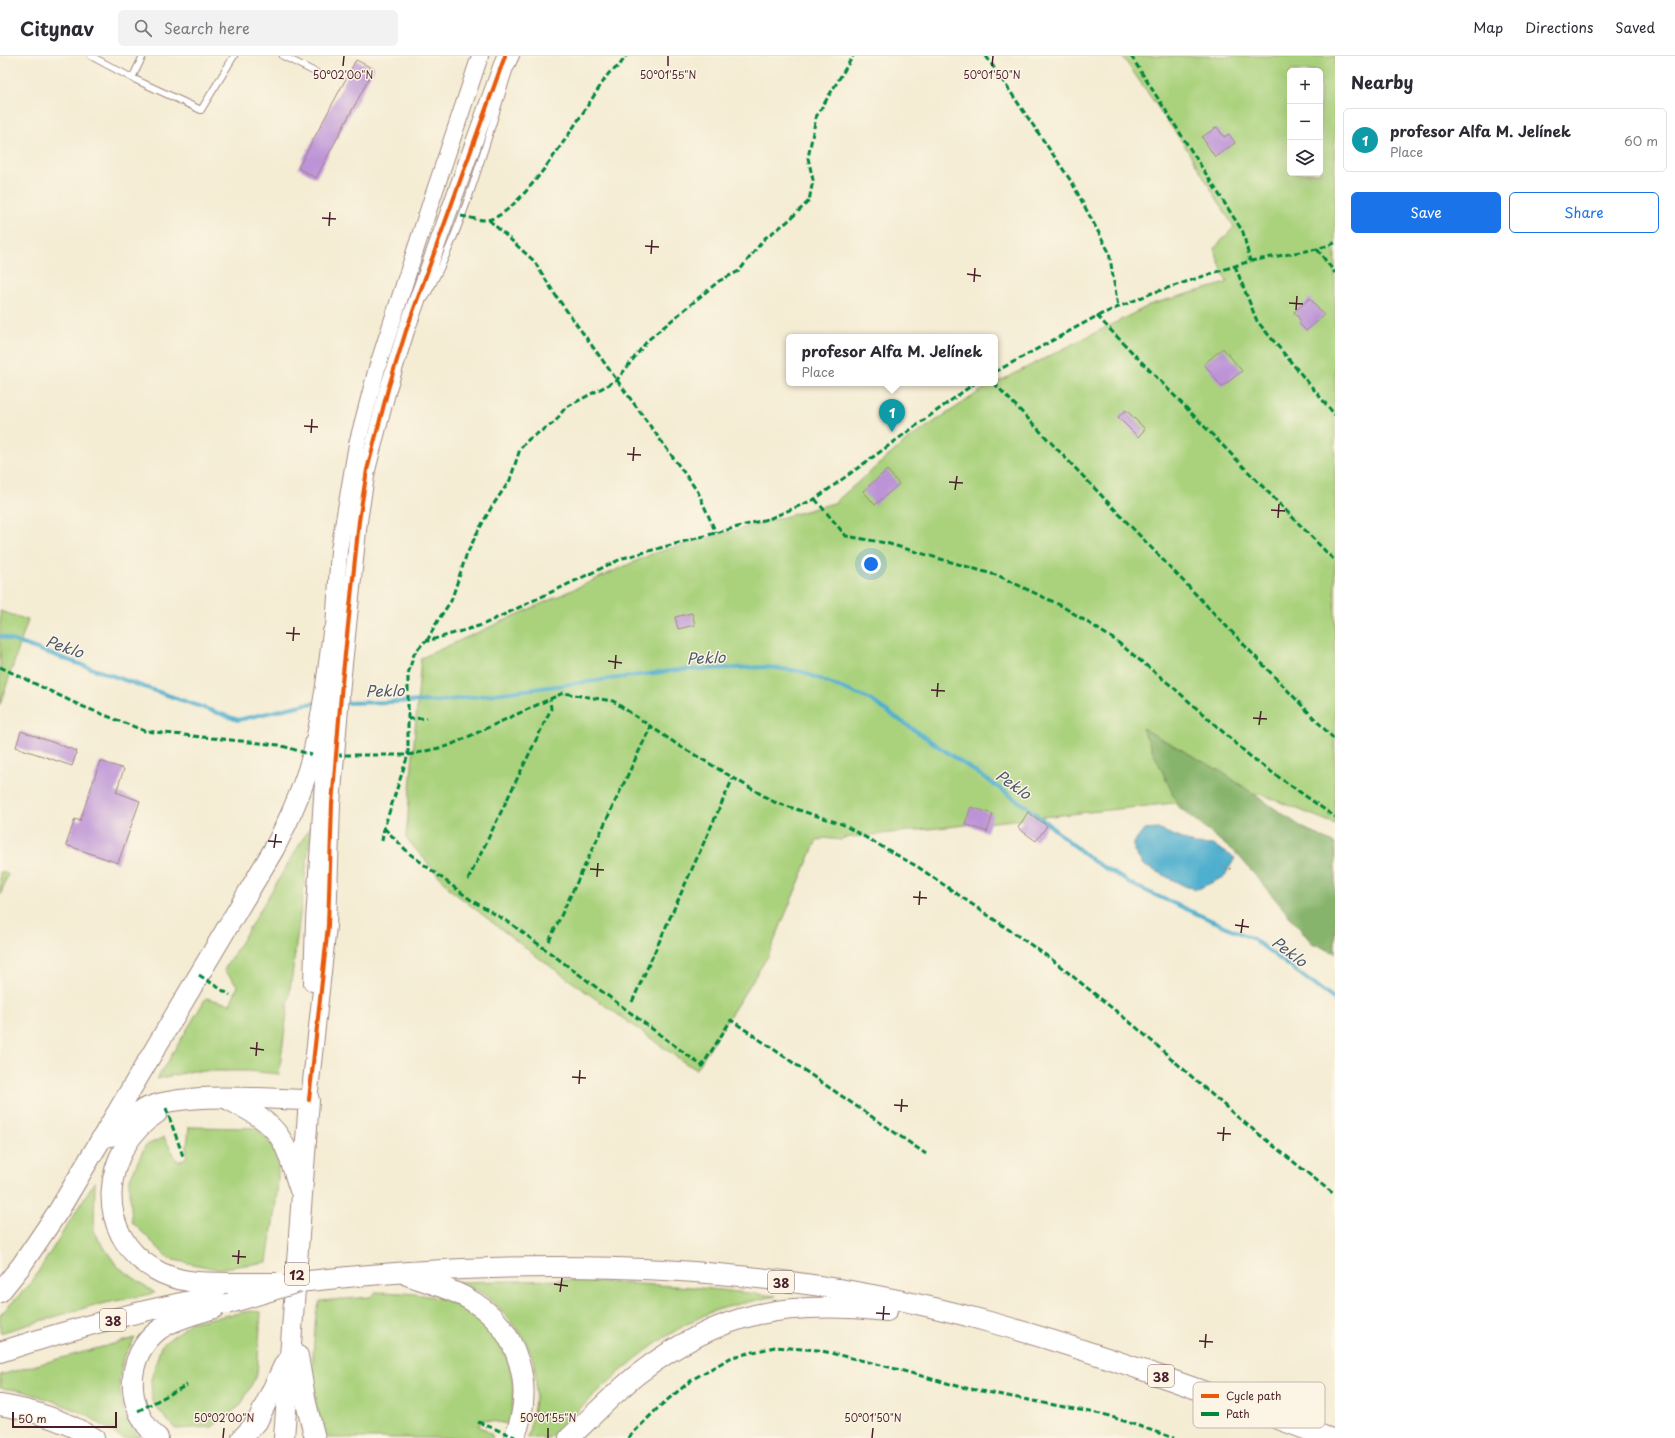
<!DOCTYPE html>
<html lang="en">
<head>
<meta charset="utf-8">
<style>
  body { margin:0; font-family:"Playpen Sans",sans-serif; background:#f2f2f3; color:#2b2b33 }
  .controls { position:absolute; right:12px; top:12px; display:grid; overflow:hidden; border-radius:6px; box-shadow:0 4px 16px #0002 }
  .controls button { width:36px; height:36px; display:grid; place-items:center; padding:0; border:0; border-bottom:1px solid #e1e1e2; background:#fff; color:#2b2b33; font:20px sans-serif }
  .scale { position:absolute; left:12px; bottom:10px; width:105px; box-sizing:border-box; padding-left:4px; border:2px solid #4a1f2b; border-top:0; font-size:11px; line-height:14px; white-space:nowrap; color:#4a1f2b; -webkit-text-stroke:3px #fcf5e5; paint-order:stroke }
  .you { position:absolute; left:871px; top:508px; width:14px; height:14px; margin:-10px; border:3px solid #fff; border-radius:50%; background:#1a73e8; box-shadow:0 0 0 6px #1a73e833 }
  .badge { display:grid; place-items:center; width:26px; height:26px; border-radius:50%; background:#1a73e8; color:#fff; font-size:13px; font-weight:700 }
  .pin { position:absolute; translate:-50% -33px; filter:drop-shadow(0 1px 2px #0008) }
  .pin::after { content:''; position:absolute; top:21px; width:14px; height:12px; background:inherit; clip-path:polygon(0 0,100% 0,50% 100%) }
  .popup { position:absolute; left:786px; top:278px; width:212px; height:52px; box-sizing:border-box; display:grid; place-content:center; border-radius:6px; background:#fff; filter:drop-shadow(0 1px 3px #0005); font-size:13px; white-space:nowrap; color:#7c7c81 }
  .popup b { font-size:15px; color:#2b2b33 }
  .popup::after { content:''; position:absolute; left:50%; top:100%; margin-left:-8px; border:8px solid transparent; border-top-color:#fff }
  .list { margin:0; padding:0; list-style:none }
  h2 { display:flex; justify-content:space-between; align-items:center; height:52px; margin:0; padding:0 16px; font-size:17px }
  h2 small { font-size:13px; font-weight:400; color:#7c7c81 }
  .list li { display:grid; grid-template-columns:26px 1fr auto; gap:12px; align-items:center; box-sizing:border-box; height:64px; margin:0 8px 8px; padding:0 8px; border:1px solid #e1e1e2; border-radius:6px }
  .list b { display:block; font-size:15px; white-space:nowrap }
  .list p { margin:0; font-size:13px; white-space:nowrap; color:#7c7c81 }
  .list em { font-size:13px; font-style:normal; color:#7c7c81 }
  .actions { display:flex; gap:8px; padding:12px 16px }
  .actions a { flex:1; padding:9px 0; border:1px solid #1a73e8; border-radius:6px; text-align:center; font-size:14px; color:#1a73e8 }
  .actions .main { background:#1a73e8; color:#fff }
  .icon { flex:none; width:22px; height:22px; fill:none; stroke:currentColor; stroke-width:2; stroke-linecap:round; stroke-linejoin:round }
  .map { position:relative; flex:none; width:1335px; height:1382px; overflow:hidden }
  header { display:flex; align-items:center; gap:24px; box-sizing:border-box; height:56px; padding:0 20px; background:#fff; border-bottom:1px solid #e1e1e2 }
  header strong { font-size:19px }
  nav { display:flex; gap:22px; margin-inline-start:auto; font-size:14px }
  .search { width:280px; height:36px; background:#f2f2f3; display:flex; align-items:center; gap:10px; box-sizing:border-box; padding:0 14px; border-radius:6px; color:#7c7c81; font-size:15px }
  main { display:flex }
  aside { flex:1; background:#fff }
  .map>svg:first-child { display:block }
  .green { fill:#aad27d; stroke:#7a7854; fill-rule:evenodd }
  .forest { fill:#87b46c; stroke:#686a4c }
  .water { fill:#4fafce; stroke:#4c677c }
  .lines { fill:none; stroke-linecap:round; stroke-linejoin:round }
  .stream { stroke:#4fafce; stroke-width:4 }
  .building { fill:#bc93d7 }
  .service-casing { stroke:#9f867f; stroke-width:8 }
  .tertiary-casing { stroke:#9f867f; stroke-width:18 }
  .primary-casing { stroke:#9f867f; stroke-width:22 }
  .path { stroke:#9f867f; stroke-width:2.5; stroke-dasharray:1 3; stroke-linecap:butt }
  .service { stroke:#fff; stroke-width:6 }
  .tertiary { stroke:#fff; stroke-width:16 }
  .primary { stroke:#fff; stroke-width:20 }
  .primary-bridge-casing { stroke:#9f867f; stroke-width:22; stroke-linecap:butt }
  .primary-bridge { stroke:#fff; stroke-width:20 }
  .quiet { stroke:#00873e; stroke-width:3; stroke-dasharray:6 3; stroke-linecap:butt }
  .cycleway-casing { stroke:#fcf5e5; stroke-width:6 }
  .cycleway { stroke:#e8590c; stroke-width:4 }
  .ticks { fill:none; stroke:#4a1f2b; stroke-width:1.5 }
  .labels { text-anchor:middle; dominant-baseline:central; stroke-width:3; stroke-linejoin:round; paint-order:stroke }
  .shield { fill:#fcf5e5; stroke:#7f5f63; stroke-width:1 }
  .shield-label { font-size:13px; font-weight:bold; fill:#4a1f2b }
  .water-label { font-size:15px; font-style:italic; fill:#4c596c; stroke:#fcf5e5 }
  .key { fill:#fcf5e5; stroke:#c7b5ad; stroke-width:1 }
  .key-label { font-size:11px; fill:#4a1f2b }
  .ticks-label { font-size:10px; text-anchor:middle; fill:#4a1f2b; stroke:#fcf5e5; stroke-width:3; stroke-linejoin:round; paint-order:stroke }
</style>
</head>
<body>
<header>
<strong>Citynav</strong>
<div class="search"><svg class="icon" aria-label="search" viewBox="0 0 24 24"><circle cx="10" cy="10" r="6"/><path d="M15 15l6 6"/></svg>Search here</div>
<nav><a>Map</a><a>Directions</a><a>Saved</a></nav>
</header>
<main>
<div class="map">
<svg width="1335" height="1382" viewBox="0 0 1335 1382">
  <rect width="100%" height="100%" fill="#fcf5e5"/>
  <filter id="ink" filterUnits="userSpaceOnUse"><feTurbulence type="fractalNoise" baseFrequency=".025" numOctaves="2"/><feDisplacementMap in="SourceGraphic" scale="8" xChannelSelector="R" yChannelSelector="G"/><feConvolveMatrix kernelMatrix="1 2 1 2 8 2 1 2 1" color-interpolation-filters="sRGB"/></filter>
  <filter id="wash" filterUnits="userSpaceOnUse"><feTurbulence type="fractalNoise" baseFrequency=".012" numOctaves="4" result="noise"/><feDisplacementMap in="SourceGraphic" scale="16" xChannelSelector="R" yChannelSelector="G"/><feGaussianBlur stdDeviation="0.9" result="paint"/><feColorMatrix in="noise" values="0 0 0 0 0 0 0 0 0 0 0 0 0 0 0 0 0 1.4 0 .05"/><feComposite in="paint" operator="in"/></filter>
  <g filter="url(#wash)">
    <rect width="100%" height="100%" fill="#f4ecd3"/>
    <!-- green -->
    <g class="green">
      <path d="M1122,0H1335V768L1260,738L843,782L841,784L824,782L817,785L814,790L768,900L696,1013L685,1007L532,897L452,835L406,782L421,602L654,497L834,447L907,384L982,334L1152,248L1227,227L1214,193L1234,171L1185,90ZM1290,15H1320V117H1290Z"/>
      <polygon points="0,555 28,564 0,649"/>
      <polygon points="312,768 279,1018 248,1015 193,1015 157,1023 206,942 230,948 238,930 224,914"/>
      <polygon points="0,815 8,818 0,840"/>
      <path d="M189,1071L256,1072C264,1079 273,1088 276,1099C283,1121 270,1181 267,1206L216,1213L169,1203L132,1166L129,1125L145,1090L164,1081L178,1106L186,1102Z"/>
      <polygon points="95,1125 94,1177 117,1210 155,1237 91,1250 0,1277 0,1259 31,1227"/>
      <path d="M567,1224L692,1231L776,1240C755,1245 729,1249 709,1257C646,1285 598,1336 549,1382H527C536,1351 542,1314 525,1284C521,1277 515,1271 510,1265C492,1243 483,1235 457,1226Z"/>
      <path d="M375,1236C405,1237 431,1237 459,1249C464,1251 469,1256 474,1259C507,1284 522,1329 508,1368L482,1363L479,1370L491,1378L493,1382H324L311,1329L316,1257L320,1245L370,1241Z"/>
      <polygon points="250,1255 261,1256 257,1318 241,1349 212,1371 175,1373 152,1346 151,1324 161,1290 191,1266"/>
      <polygon points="135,1282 123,1303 119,1327 124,1359 139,1382 122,1382 85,1358 56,1346 23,1335 0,1332 0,1319"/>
    </g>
    <!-- forest -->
    <polygon class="forest" points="1142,672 1222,716 1300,770 1335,788 1335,897 1312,887 1239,800 1179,751"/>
    <!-- water -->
    <polygon class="water" points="1158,773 1194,788 1213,789 1235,802 1224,821 1198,833 1187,831 1143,809 1134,795 1134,787 1144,774"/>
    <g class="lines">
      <!-- stream -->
      <g class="stream">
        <polyline points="0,580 238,664 306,648 318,647"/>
        <polyline points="344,647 441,645 678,614 766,611 800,615 869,643 1027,751 1093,805 1135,830 1253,883 1335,944"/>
      </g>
    </g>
    <g id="blocks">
      <!-- building -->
      <g class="building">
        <polygon points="356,4 374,13 316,122 298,112"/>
        <polygon points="1217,71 1224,81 1229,78 1235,87 1215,101 1202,81"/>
        <polygon points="1310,242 1324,260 1306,275 1299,267 1301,265 1294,256"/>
        <polygon points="1223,292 1242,315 1222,331 1204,308"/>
        <polygon points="1126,354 1145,373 1138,381 1118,361"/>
        <polygon points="887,414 899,428 875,449 863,435"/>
        <polygon points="692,557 695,569 678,573 675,561"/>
        <polygon points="21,675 77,695 72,710 16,691"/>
        <polygon points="100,705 124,713 116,736 140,745 118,807 66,789 75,763 80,765"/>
        <polygon points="971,751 993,758 987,776 965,768"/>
        <polygon points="1028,756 1047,770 1036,785 1018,772"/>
      </g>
    </g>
  </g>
  <g filter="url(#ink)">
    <use href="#blocks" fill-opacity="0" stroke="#9f867f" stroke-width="1"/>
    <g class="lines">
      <!-- service casing -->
      <g class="service-casing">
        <g id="service">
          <polyline points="91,0 132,22 201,54 234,0"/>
          <polyline points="283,0 317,17"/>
          <polyline points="132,22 143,0"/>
          <path d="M425,242C463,174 485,89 509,15L516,0"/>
        </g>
      </g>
      <!-- tertiary casing -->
      <g class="tertiary-casing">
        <g id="tertiary">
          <polyline points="333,587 339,494 357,388 377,312 428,155 480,0"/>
          <polyline points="312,927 314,865 327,664"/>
          <polyline points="309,1044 328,870 332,748 342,627 359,465 367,414 388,333 406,275 505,0"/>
        </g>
      </g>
      <!-- primary casing -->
      <g class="primary-casing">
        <g id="primary">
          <path d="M227,1043C244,1052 264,1061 276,1076C289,1092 293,1115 300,1134"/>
          <path d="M157,1057C101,1093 93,1178 154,1213C177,1227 203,1227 228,1227"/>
          <path d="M110,1080C121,1070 131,1059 144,1053C183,1035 265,1043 309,1044L284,1382"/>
          <path d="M407,1219C430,1227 455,1234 475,1247C520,1276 535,1334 514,1382"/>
          <path d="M299,1226C529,1200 768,1204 993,1267C1107,1299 1218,1340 1329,1382"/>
          <path d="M0,1236L21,1210L59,1154L274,793C290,762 304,731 313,697C323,657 328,617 333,576"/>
          <path d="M0,1296C74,1272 151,1251 228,1238"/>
          <polyline points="298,1300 306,1347 315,1382"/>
          <path d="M0,1349C33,1354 65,1365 94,1382"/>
          <path d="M158,1382C125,1354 123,1300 160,1273C176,1262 196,1258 214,1252"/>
          <polyline points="242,1382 257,1366 285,1307"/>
          <path d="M569,1382C592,1361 614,1337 638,1318C720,1255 787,1244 887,1255"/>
        </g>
      </g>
      <!-- path -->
      <polyline class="path" points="1222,811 1231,813"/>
      <!-- service -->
      <use href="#service" class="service"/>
      <!-- tertiary -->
      <use href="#tertiary" class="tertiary"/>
      <!-- primary -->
      <use href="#primary" class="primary"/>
      <!-- primary-bridge casing -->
      <g class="primary-bridge-casing">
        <g id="primary-bridge">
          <polyline points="228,1227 277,1227"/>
          <polyline points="227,1248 299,1226"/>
        </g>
      </g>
      <!-- primary-bridge -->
      <use href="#primary-bridge" class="primary-bridge"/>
      <!-- quiet -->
      <g class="quiet">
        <polyline points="986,0 1071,125 1109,196 1118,251"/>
        <polyline points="1131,0 1243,176 1250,205"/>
        <path d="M461,160C469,161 483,166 491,163C527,152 586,50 609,17L619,10L626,0"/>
        <polyline points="489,164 534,205 556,240 698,436 716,477"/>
        <polyline points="1317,193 1335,217"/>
        <polyline points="1235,210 1257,265 1335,359"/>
        <polyline points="1097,260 1335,505"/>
        <polyline points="995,316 1097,260 1152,237 1250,205 1317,193 1335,187"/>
        <polyline points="994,327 1335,684"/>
        <polyline points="815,443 846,480 886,487 999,520 1062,550 1115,584 1174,632 1252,702 1335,761"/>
        <polyline points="427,585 438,564 451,545 466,500 477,477 491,452 510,424 520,393 529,383 555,366 565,352 617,324 648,284 719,225 739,215 765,182 787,166 809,145 813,124 808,102 816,61 853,0"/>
        <polyline points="0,611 79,649 145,675 279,689 312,699"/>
        <polyline points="408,663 427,662"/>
        <polyline points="336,699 408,699 448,690 563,637 613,645 678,689 774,746 842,768 918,811 1050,902 1137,972 1235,1059 1335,1139"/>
        <polyline points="384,772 410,798 471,844 510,867 702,1010 731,964 926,1098"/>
        <polyline points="382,785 384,772 408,699 408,618 414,598 424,586 482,569 623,502 771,462 815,443 975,327"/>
        <polyline points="468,824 551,653 550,644"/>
        <polyline points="549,885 651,670"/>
        <polyline points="199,919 230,939"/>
        <polyline points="632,946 733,722"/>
        <polyline points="166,1052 184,1103"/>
        <polyline points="138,1355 187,1329"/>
        <polyline points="478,1366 515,1381"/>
        <polyline points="628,1382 660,1350 693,1323 732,1301 775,1291 818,1294 889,1311 961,1331 1106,1359 1174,1382"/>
      </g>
      <!-- cycleway casing -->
      <g class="cycleway-casing">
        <polyline id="cycleway" points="309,1044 328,870 332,748 342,627 359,465 367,414 388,333 406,275 505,0"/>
      </g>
      <!-- cycleway -->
      <use href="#cycleway" class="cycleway"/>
    </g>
  </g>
  <!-- ticks -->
  <path class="ticks" d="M343,10L344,0M668,10V0M992,10L993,0M322,162L336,163M329,170L330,156M645,190L659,191M651,198L652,184M967,218L981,220M974,226L975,212M1289,247L1303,248M1296,254L1297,240M304,370L318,371M311,377L312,363M627,398L641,399M633,405L634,391M949,426L963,427M955,434L957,420M1271,454L1285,455M1278,462L1279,448M286,577L300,578M293,585L294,571M608,605L622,607M615,613L616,599M931,634L945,635M937,641L938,627M1253,662L1267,663M1259,669L1261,655M268,785L282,786M274,792L276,778M590,813L604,814M597,821L598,807M913,841L927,842M919,849L920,835M1235,869L1249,871M1241,877L1243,863M250,992L264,994M256,1000L257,986M572,1021L586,1022M579,1028L580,1014M894,1049L908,1050M901,1056L902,1043M1217,1077L1231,1078M1223,1085L1224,1071M232,1200L246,1201M238,1208L239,1194M554,1228L568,1230M560,1236L562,1222M876,1257L890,1258M883,1264L884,1250M1199,1285L1213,1286M1205,1292L1206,1278M223,1382L224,1372M548,1382V1372M872,1382L873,1372"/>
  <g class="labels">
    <!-- shield labels -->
    <g class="shield">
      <rect x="285" y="1207" width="24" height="22" rx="3"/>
      <rect x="768" y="1215" width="26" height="22" rx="3"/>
      <rect x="100" y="1253" width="26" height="22" rx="3"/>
      <rect x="1148" y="1309" width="26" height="22" rx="3"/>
    </g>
    <g class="shield-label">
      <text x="297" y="1218">12</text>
      <text x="781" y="1226">38</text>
      <text x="113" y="1264">38</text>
      <text x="1161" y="1320">38</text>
    </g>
    <!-- water labels -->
    <g class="water-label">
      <text transform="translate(65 590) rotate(19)">Peklo</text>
      <text transform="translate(706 601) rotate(-2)">Peklo</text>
      <text transform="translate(385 634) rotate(-1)">Peklo</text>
      <text transform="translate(1014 728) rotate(35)">Peklo</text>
      <text transform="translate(1290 895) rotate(37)">Peklo</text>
    </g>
  </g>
  <!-- legend -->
  <rect x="1193" y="1326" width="132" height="46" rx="6" class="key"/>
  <rect x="1201" y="1338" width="18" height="4" fill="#e8590c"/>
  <rect x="1201" y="1356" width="18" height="4" fill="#00873e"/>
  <g class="key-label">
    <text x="1226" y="1344">Cycle path</text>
    <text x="1226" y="1362">Path</text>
  </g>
  <g class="ticks-label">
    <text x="343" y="23">50°02'00"N</text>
    <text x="668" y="23">50°01'55"N</text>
    <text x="992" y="23">50°01'50"N</text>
    <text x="224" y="1366">50°02'00"N</text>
    <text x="548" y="1366">50°01'55"N</text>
    <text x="873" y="1366">50°01'50"N</text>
  </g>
</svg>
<div class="controls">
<button>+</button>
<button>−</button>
<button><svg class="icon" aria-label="layers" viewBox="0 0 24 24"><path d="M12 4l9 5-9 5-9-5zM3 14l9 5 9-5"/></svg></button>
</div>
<div class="scale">50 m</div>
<div class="you"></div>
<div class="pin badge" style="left:892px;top:376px;background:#0f9aa8">1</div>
<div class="popup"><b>profesor Alfa M. Jelínek</b>Place</div>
</div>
<aside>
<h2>Nearby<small></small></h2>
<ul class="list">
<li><span class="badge" style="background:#0f9aa8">1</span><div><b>profesor Alfa M. Jelínek</b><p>Place</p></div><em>60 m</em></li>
</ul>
<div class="actions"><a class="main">Save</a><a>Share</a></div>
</aside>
</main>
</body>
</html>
